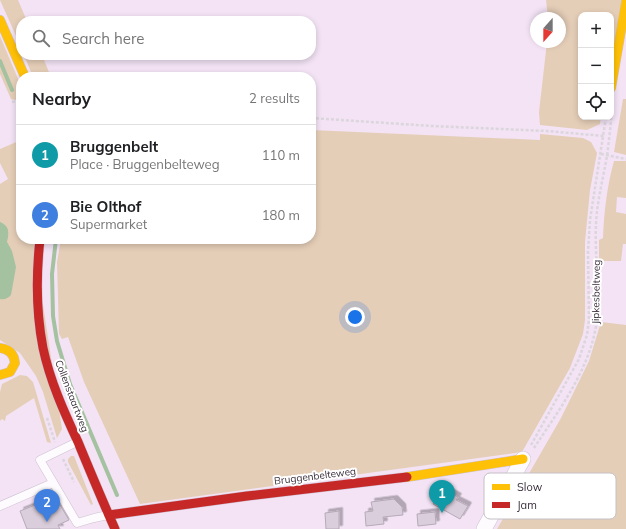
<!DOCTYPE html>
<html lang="en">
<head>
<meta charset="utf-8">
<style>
  body { margin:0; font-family:Mulish,sans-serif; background:#f6f6f6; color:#202124 }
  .controls { position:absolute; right:12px; top:12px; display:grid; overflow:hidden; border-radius:8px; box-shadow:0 2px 6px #0003 }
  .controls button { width:36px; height:36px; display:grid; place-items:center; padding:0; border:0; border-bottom:1px solid #e0e0e0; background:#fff; color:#202124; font:20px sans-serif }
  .compass { position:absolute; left:530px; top:12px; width:36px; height:36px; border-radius:50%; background:#fff; box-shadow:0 2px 6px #0003; rotate:201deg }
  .you { position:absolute; left:355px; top:317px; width:14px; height:14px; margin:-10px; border:3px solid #fff; border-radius:50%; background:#1a73e8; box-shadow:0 0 0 6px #1a73e833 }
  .badge { display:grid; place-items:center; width:26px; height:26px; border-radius:50%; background:#7a6d7c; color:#fff; font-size:13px; font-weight:700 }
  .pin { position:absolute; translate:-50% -33px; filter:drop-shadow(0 1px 2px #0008) }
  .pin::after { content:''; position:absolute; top:21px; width:14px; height:12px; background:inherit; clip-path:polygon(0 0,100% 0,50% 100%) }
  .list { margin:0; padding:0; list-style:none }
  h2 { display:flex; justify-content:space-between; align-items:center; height:52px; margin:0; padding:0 16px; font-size:17px }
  h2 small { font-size:13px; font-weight:400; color:#757577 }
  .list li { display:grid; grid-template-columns:26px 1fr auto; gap:12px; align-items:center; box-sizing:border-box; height:60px; padding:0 16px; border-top:1px solid #e0e0e0 }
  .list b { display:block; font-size:15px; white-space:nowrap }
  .list p { margin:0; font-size:13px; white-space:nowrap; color:#757577 }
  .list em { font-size:13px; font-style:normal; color:#757577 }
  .icon { flex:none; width:22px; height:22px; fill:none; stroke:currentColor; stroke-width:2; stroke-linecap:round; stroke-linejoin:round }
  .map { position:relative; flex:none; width:626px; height:529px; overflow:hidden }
  .search { position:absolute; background:#fff; box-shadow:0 2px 6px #0003; left:16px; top:16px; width:300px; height:44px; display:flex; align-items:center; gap:10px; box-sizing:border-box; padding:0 14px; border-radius:16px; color:#757577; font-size:15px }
  .panel { position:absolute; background:#fff; box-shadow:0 2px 6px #0003; left:16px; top:72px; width:300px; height:172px; border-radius:16px }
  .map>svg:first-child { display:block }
  .green { fill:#e5ceb8 }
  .water { fill:#a4c1a0 }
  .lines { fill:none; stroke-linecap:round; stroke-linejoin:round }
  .stream { stroke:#a4c1a0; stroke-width:4 }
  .building { fill:#dbcedc; stroke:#b7aab8; filter:url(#shadow) }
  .lane-casing { stroke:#cec1d0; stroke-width:9 }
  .street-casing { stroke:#cec1d0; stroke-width:16 }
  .slow-casing { stroke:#cec1d0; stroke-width:10 }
  .jam-casing { stroke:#cec1d0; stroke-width:10 }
  .path { stroke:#dbd6dc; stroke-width:2.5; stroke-dasharray:3 2; stroke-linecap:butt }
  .lane { stroke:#fdfbfe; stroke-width:8 }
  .street { stroke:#fdfbfe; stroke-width:15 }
  .slow { stroke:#ffc107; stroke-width:9 }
  .jam { stroke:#c62828; stroke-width:9 }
  .labels { text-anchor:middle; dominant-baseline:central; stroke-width:4; stroke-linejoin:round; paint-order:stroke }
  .street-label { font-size:10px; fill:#392e3b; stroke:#fff }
  .key { fill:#fff; stroke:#c4c0c4; stroke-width:1 }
  .key-label { font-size:11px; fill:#392e3b }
</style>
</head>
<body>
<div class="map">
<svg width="626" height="529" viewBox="0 0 626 529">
  <defs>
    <filter id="shadow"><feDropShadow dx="3.5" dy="-3.5" stdDeviation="0" flood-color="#0004"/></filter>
  </defs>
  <rect width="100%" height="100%" fill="#f3e3f5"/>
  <!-- green -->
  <g class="green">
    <polygon points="0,0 18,0 27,21 21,21 21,47"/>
    <polygon points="546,0 622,0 611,64 611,15 581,15 581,117 601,117 600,124 587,130 540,125 539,112 547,42 560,42 560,18 548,18"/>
    <polygon points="0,36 21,86 21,99 15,100 11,99 0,74"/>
    <polygon points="24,55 42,55 51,77 33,77"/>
    <polygon points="623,99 626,99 626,155 614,152"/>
    <polygon points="311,130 540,140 540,134 583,138 591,142 597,153 590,190 585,242 585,320 583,334 570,368 522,452 140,504 84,382 68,337 62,339 59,334 57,262 61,239 311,239"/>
    <polygon points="21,140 21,239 33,239 62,429 57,438 43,392 36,376 20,353 0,340 0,184 8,179 0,163 0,149"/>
    <path d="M614,161H626V198L617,197L616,212L626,214V244H623L621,261H599V240L603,238C604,212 607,186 614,161Z"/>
    <polygon points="601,322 626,325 626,529 497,529 561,418 589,361"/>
    <polygon points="20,375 27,376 33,382 51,443 47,442 34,398 6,416 5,421 2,419 0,421 0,392 2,384"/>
    <polygon points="71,456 74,456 93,504 91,505 68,462 68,459"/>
  </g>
  <!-- water -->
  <path class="water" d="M0,222C10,226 9,233 7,242L12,251L16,267L11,295C8,298 5,300 0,299Z"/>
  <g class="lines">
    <!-- stream -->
    <g class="stream">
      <polyline points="0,61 12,90"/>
      <polyline points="18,113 21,125"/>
      <polyline points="56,239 52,274 53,316 57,341 70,384 117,495"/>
    </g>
  </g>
  <!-- building -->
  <g class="building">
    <polygon points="442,488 458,497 456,500 468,506 460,519 433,504"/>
    <polygon points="394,499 402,507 403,515 383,517 384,524 366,526 365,512 373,511 371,502"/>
    <polygon points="45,501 48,508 59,503 69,520 58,525 60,529 27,529 20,511"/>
    <polygon points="339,511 339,529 326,529 325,513"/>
    <polygon points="435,512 436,524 418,526 417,514"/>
  </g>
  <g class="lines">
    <!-- lane casing -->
    <g class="lane-casing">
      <g id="lane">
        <polyline points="77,442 40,460 77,523 94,518 108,515"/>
        <polyline points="0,506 53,483"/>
      </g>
    </g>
    <!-- street casing -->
    <g class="street-casing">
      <polyline id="street" points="484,529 523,459"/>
    </g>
    <!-- slow casing -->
    <g class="slow-casing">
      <g id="slow">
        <polyline points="0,20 25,77"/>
        <polyline points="611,88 626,2"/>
        <path d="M0,348C9,349 14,354 15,363L10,372L0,375"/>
        <polyline points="407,477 523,459"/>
      </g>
    </g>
    <!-- jam casing -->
    <g class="jam-casing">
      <g id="jam">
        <path d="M40,239C36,275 36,312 43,348C50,381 64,412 78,442C90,471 102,500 115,529"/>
        <polyline points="109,515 247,496 407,477"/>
      </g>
    </g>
    <!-- path -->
    <g class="path">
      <polyline points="12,102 21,100"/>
      <polyline points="311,118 432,126 547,131 604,136"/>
      <polyline points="601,154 626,159"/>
      <polyline points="47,418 55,442"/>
      <polyline points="531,445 579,359 587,335 589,320 588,252 590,220 606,117"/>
      <path d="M534,448C557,413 584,377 594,336C603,300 594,261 596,224C597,201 603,179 607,156C609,140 611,124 612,108L611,105"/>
      <polyline points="63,459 74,482"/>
    </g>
    <!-- lane -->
    <use href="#lane" class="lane"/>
    <!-- street -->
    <use href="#street" class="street"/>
    <!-- slow -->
    <use href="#slow" class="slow"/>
    <!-- jam -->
    <use href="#jam" class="jam"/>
  </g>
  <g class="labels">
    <!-- street labels -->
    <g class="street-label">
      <text transform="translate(596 292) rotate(-89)">Jipkesbeltweg</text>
      <text transform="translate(72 396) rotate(69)">Collenstaartweg</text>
      <text transform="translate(315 476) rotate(-7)">Bruggenbelteweg</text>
    </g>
  </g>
  <!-- legend -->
  <rect x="484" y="473" width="132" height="46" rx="6" class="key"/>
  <rect x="492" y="484" width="18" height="6" fill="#ffc107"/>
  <rect x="492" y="502" width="18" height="6" fill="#c62828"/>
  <g class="key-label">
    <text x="517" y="491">Slow</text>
    <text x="517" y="509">Jam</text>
  </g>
</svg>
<div class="controls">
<button>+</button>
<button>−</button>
<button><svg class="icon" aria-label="locate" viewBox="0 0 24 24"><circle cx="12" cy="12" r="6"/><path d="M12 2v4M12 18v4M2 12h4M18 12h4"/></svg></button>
</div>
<svg class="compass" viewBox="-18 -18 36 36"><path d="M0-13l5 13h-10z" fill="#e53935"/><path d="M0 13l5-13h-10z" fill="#757577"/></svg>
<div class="you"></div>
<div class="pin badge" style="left:442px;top:513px;background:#0f9aa8">1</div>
<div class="pin badge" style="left:47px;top:522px;background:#3f7fe0">2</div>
<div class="search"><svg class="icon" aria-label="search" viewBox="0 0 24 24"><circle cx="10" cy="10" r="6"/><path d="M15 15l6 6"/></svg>Search here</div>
<section class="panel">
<h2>Nearby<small>2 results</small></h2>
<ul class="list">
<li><span class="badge" style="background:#0f9aa8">1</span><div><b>Bruggenbelt</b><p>Place · Bruggenbelteweg</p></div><em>110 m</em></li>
<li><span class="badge" style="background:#3f7fe0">2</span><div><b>Bie Olthof</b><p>Supermarket</p></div><em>180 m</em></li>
</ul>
</section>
</div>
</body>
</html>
